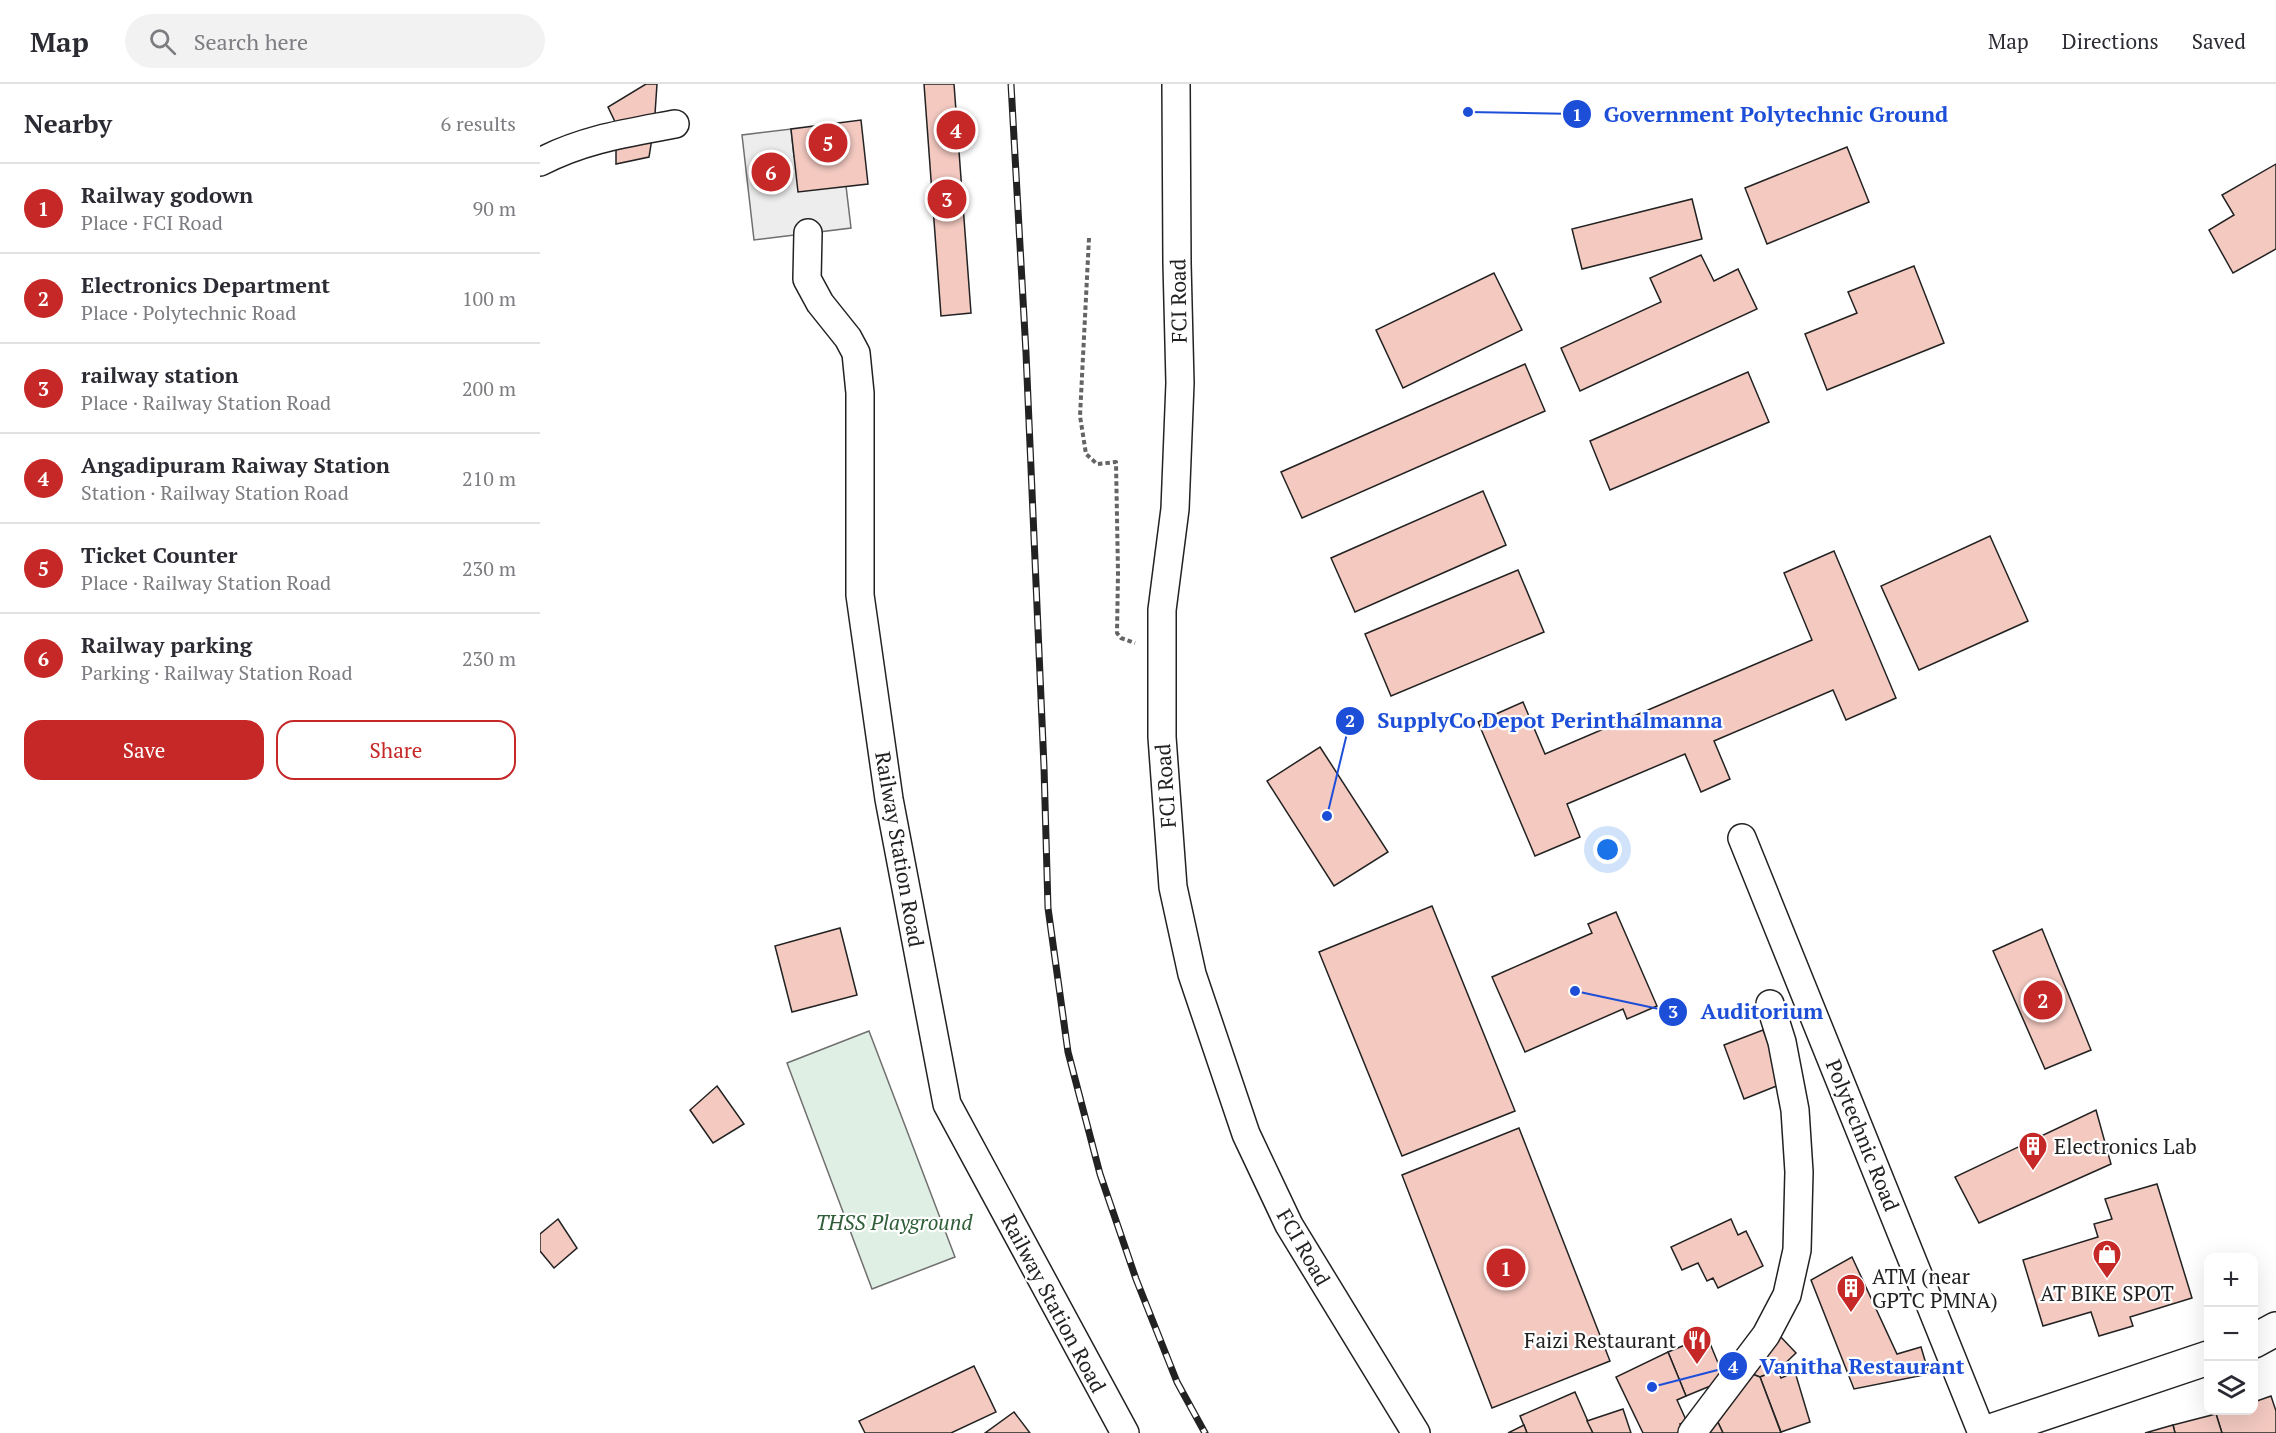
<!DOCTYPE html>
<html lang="en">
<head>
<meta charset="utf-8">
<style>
  body { margin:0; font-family:"PT Serif",serif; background:#f2f2f3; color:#2b2b33 }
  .controls { position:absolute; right:18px; bottom:18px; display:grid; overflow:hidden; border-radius:12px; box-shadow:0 6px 24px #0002 }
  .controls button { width:54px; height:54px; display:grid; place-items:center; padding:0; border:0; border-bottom:2px solid #e1e1e2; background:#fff; color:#2b2b33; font:30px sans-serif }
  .you { position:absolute; left:1068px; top:766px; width:21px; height:21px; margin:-15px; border:4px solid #fff; border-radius:50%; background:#1a73e8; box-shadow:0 0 0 9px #1a73e833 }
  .badge { display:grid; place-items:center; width:39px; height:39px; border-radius:50%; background:#c62828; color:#fff; font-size:20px; font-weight:700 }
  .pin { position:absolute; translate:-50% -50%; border:3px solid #fff; box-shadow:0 2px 6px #0006 }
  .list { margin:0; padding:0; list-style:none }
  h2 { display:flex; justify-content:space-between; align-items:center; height:78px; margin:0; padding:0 24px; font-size:26px }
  h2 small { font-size:20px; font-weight:400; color:#7c7c81 }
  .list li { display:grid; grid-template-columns:39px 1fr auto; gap:18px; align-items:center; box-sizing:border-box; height:90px; padding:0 24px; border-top:2px solid #e1e1e2 }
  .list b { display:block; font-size:22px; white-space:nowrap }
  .list p { margin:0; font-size:20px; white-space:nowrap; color:#7c7c81 }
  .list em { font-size:20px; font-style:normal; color:#7c7c81 }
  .actions { display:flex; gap:12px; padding:18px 24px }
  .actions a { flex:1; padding:14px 0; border:2px solid #c62828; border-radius:18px; text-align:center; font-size:21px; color:#c62828 }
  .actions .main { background:#c62828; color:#fff }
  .icon { flex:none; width:33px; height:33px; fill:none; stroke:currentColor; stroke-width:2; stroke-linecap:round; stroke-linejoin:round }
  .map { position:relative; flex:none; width:1736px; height:1349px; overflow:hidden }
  header { display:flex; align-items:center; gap:36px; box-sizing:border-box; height:84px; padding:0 30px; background:#fff; border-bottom:2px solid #e1e1e2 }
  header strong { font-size:28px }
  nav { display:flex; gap:33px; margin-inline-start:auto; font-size:21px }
  .search { width:420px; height:54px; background:#f2f2f3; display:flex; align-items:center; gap:15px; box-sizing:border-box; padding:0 21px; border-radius:33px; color:#7c7c81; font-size:22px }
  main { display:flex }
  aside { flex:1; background:#fff }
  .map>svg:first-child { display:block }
  .green { fill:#e0efe3; stroke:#6f6f6f; stroke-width:1.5 }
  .parking { fill:#ededed; stroke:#6f6f6f; stroke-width:1.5 }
  .building { fill:#f3c9c0; stroke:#222; stroke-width:1.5 }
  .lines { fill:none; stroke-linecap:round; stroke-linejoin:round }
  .street-casing { stroke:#222; stroke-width:30 }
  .highway-casing { stroke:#222; stroke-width:36 }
  .path { stroke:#646464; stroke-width:4; stroke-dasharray:4.5 3; stroke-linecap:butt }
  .street { stroke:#fff; stroke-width:27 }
  .highway { stroke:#fff; stroke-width:33 }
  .rail-casing { stroke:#222; stroke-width:7 }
  .rail { stroke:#fff; stroke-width:4.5; stroke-dasharray:14; stroke-linecap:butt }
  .labels { text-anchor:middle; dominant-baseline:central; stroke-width:4.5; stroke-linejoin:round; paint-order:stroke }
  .street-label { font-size:21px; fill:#222; stroke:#fff }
  .poi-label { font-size:21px; fill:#222; stroke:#fff; text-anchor:start }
  .park-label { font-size:21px; font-style:italic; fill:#2f5e38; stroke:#fff }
  .leader { fill:none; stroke:#1d4ed8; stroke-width:2 }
  .callout-dot { fill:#1d4ed8; stroke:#fff; stroke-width:2 }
  .mark-label { font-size:18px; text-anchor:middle; font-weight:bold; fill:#fff }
  .callout-label { font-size:22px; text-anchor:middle; font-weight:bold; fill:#1d4ed8; stroke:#fff; stroke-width:4.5; stroke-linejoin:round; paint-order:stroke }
</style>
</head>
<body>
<header>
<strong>Map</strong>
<div class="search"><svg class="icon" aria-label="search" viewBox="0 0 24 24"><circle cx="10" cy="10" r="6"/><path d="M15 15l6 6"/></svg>Search here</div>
<nav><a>Map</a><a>Directions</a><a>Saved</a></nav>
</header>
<main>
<aside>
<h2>Nearby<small>6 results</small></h2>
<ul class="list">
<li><span class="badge">1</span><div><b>Railway godown</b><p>Place · FCI Road</p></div><em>90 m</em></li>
<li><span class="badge">2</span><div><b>Electronics Department</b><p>Place · Polytechnic Road</p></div><em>100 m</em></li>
<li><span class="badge">3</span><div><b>railway station</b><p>Place · Railway Station Road</p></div><em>200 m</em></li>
<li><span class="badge">4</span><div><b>Angadipuram Raiway Station</b><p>Station · Railway Station Road</p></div><em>210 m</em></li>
<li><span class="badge">5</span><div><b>Ticket Counter</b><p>Place · Railway Station Road</p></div><em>230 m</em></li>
<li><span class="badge">6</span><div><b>Railway parking</b><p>Parking · Railway Station Road</p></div><em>230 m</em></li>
</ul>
<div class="actions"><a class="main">Save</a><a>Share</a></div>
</aside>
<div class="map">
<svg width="1736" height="1349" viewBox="0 0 1736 1349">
  <rect width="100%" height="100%" fill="#fff"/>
  <!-- green -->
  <polygon class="green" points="329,947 415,1173 332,1205 247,979"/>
  <!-- parking -->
  <polygon class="parking" points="251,45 254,73 306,102 311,144 214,156 202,51"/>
  <!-- building -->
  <g class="building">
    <polygon points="106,0 117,0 115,30 78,44 68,23"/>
    <polygon points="384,0 414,0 431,229 401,232"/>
    <polygon points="321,36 328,100 258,108 251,45"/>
    <polygon points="113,48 109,73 76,80 76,56"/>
    <polygon points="1307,63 1329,118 1227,160 1205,104"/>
    <polygon points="1736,80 1736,165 1693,189 1669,146 1694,131 1682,111"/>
    <polygon points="1152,115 1162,155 1042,185 1032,145"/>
    <polygon points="1161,171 1174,197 1198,185 1217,225 1040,307 1021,264 1121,218 1110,194"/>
    <polygon points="1374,182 1404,259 1287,306 1265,250 1317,229 1308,208"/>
    <polygon points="954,189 982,246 863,304 836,246"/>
    <polygon points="985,280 1005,327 762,434 741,388"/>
    <polygon points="1208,288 1229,338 1070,406 1050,357"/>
    <polygon points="943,407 966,461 815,528 791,474"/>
    <polygon points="1450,452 1488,537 1379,586 1341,502"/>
    <polygon points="1294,467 1356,614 1306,636 1293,606 1174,657 1190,695 1161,708 1145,670 1027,720 1040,753 995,772 938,638 983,618 1005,670 1272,556 1244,489"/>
    <polygon points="978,486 1004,548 851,612 825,550"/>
    <polygon points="780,663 848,768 794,802 727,697"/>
    <polygon points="892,822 975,1027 862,1072 779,868"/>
    <polygon points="1076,828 1117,922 1087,935 1083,925 985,968 952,893 1052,849 1048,840"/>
    <polygon points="300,844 317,911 252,928 235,862"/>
    <polygon points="1502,845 1551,966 1505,985 1453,867"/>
    <polygon points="1223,946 1244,999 1204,1015 1184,961"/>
    <polygon points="177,1002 204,1040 173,1059 150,1026"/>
    <polygon points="1556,1026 1571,1080 1439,1139 1415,1093"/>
    <polygon points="979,1044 1070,1277 952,1324 862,1091"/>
    <polygon points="1617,1100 1652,1214 1590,1233 1593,1242 1559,1252 1551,1228 1503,1242 1483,1176 1558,1153 1554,1140 1572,1135 1565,1115"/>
    <polygon points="18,1135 37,1164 14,1184 0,1167 0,1150"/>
    <polygon points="1191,1135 1198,1151 1206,1147 1223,1182 1178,1204 1173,1194 1167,1197 1158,1179 1142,1186 1131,1163"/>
    <polygon points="1312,1173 1357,1270 1381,1263 1389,1290 1314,1305 1271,1196"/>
    <polygon points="1238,1250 1256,1269 1238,1286 1220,1293 1207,1288"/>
    <polygon points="1167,1252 1185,1296 1146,1312 1128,1268"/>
    <polygon points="1128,1268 1146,1312 1137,1316 1147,1338 1140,1340 1145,1349 1103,1349 1076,1293"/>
    <polygon points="434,1282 456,1328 411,1349 325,1349 319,1337"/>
    <polygon points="1238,1286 1241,1294 1255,1288 1270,1338 1241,1348 1220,1293"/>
    <polygon points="1207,1288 1220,1293 1241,1349 1183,1349 1175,1332"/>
    <polygon points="1035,1308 1053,1349 987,1349 980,1332"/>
    <polygon points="1731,1312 1736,1327 1736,1349 1682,1349 1676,1330 1686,1326 1714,1326 1714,1318"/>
    <polygon points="1083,1325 1091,1349 1053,1349 1047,1337"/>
    <polygon points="474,1328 490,1349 445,1349"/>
    <polygon points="1676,1330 1682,1349 1635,1349 1633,1341"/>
    <polygon points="1175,1332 1183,1349 1161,1349"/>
    <polygon points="984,1341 987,1349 968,1349"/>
    <polygon points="1633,1341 1635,1349 1605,1349"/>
  </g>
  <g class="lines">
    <!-- street casing -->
    <g class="street-casing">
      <g id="street">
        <polyline points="636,0 637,179 640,299 635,425 622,526 622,653 633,803 652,890 706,1050 749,1141 876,1349"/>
        <path d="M0,78C44,55 87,49 135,40"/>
        <polyline points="268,149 267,195 280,219 308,254 316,269 320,309 320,511 349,715 407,1020 585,1349"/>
        <polyline points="1202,754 1442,1349"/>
        <polyline points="1152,1349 1226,1251 1247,1211 1257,1166 1259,1088 1255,1026 1242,958 1230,920"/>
      </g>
    </g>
    <!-- highway casing -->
    <g class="highway-casing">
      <g id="highway">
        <polyline points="1714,1257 1736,1245"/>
        <polyline points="1445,1349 1668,1274"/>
      </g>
    </g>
    <!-- path -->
    <polyline class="path" points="549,154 540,332 546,370 557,380 576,378 578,489 577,549 581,554 595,559"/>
    <!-- street -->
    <use href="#street" class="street"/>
    <!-- highway -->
    <use href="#highway" class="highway"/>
    <!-- rail casing -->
    <g class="rail-casing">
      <polyline id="rail" points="471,0 486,269 504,683 508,824 528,968 560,1090 596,1195 637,1298 665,1349"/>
    </g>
    <!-- rail -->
    <use href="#rail" class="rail"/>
  </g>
  <!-- icons -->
  <defs>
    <g id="building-pin" transform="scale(1.5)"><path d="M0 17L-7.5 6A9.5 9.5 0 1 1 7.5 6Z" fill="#c62828" stroke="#fff"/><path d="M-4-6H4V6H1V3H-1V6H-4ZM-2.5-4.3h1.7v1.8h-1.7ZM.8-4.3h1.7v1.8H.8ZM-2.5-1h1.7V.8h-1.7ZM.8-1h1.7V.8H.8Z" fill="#fff"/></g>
    <g id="shop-pin" transform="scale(1.5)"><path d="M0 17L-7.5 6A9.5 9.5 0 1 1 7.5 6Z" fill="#c62828" stroke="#fff"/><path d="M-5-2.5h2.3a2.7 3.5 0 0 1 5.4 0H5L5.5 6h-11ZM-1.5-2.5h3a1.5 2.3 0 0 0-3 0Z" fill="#fff"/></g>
    <g id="restaurant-pin" transform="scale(1.5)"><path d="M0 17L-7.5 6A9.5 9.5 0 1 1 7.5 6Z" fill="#c62828" stroke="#fff"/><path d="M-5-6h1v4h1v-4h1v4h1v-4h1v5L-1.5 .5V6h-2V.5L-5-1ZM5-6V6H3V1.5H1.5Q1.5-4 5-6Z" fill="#fff"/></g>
  </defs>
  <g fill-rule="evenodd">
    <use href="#building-pin" x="1493" y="1062"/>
    <use href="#shop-pin" x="1567" y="1170"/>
    <use href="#building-pin" x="1311" y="1204"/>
    <use href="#restaurant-pin" x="1157" y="1256"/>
  </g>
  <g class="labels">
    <!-- street labels -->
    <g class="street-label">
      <text transform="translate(638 217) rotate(-91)">FCI Road</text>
      <text transform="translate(625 702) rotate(-94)">FCI Road</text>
      <text transform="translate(360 765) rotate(80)">Railway Station Road</text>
      <text transform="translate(1323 1051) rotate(68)">Polytechnic Road</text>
      <text transform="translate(764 1163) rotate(60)">FCI Road</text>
      <text transform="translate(514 1219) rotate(62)">Railway Station Road</text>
    </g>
    <!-- poi labels -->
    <g class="poi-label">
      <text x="1514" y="1062">Electronics Lab</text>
      <text x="1332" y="1192">ATM (near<tspan x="1332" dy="24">GPTC PMNA)</tspan></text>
      <text x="1567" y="1209" text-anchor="middle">AT BIKE SPOT</text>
      <text x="1136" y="1256" text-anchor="end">Faizi Restaurant</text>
    </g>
    <!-- park labels -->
    <g class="park-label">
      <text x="354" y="1138">THSS Playground</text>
    </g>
  </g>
  <!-- callouts -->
  <path class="leader" d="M928 28L1037 30M787 732L810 637M1035 907L1133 928M1112 1303L1193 1282"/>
  <g class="callout-dot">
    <circle cx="928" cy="28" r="6"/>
    <circle cx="787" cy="732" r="6"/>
    <circle cx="1035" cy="907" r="6"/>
    <circle cx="1112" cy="1303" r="6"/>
    <circle cx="1037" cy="30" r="15"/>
    <circle cx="810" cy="637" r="15"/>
    <circle cx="1133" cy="928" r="15"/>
    <circle cx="1193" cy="1282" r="15"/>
  </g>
  <g class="mark-label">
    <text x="1037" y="37">1</text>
    <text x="810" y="643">2</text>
    <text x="1133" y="934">3</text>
    <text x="1193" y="1289">4</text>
  </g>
  <g class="callout-label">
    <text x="1236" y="38">Government Polytechnic Ground</text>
    <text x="1010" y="644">SupplyCo Depot Perinthalmanna</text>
    <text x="1222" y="935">Auditorium</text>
    <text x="1322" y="1290">Vanitha Restaurant</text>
  </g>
</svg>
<div class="controls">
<button>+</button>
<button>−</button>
<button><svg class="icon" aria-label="layers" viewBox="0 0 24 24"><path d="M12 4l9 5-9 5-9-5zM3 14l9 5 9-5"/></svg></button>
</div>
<div class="you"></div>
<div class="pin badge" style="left:966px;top:1184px">1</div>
<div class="pin badge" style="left:1503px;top:916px">2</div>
<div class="pin badge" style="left:407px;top:115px">3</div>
<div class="pin badge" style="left:416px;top:46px">4</div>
<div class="pin badge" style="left:288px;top:59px">5</div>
<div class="pin badge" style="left:231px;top:88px">6</div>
</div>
</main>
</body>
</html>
